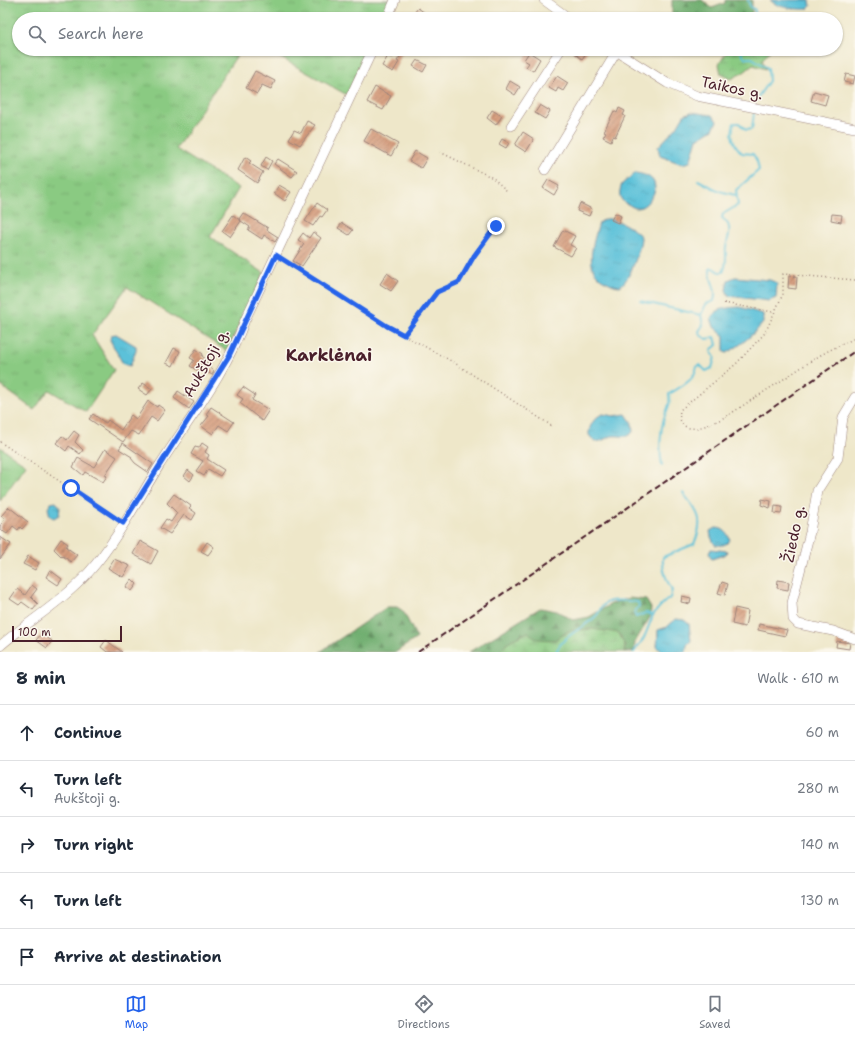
<!DOCTYPE html>
<html lang="en">
<head>
<meta charset="utf-8">
<style>
  body { margin:0; font-family:"Shantell Sans",sans-serif; background:#f2f2f3; color:#1f2937 }
  .scale { position:absolute; left:12px; bottom:10px; width:110px; box-sizing:border-box; padding-left:4px; border:2px solid #4a1f2b; border-top:0; font-size:11px; line-height:14px; white-space:nowrap; color:#4a1f2b; -webkit-text-stroke:3px #fbf7ec; paint-order:stroke }
  .stop { position:absolute; width:12px; height:12px; margin:-9px; border:3px solid #2563eb; border-radius:50%; background:#fff }
  .stop.end { background:#2563eb; border-color:#fff; box-shadow:0 1px 4px #0008 }
  .list { margin:0; padding:0; list-style:none }
  h2 { display:flex; justify-content:space-between; align-items:center; height:52px; margin:0; padding:0 16px; font-size:17px }
  h2 small { font-size:13px; font-weight:400; color:#747a83 }
  .list li { display:grid; grid-template-columns:26px 1fr auto; gap:12px; align-items:center; box-sizing:border-box; height:56px; padding:0 16px; border-top:1px solid #e0e1e3 }
  .list b { display:block; font-size:15px; white-space:nowrap }
  .list p { margin:0; font-size:13px; white-space:nowrap; color:#747a83 }
  .list em { font-size:13px; font-style:normal; color:#747a83 }
  .icon { flex:none; width:22px; height:22px; fill:none; stroke:currentColor; stroke-width:2; stroke-linecap:round; stroke-linejoin:round }
  .map { position:relative; flex:none; width:855px; height:652px; overflow:hidden }
  .search { position:absolute; background:#fff; box-shadow:0 1px 3px #0004; left:12px; right:12px; top:12px; height:44px; display:flex; align-items:center; gap:10px; box-sizing:border-box; padding:0 14px; border-radius:22px; color:#747a83; font-size:15px }
  .sheet { height:332px; background:#fff }
  nav { display:flex; justify-content:space-around; align-items:center; box-sizing:border-box; height:56px; border-top:1px solid #e0e1e3; background:#fff; font-size:11px; color:#747a83 }
  nav a { display:grid; justify-items:center; gap:2px }
  nav .on { color:#2563eb }
  .map>svg:first-child { display:block }
  .grass { fill:url(#grass-tufts); stroke:#6a7456 }
  .forest { fill:url(#forest-firs); stroke:#5c664e }
  .wetland { fill:url(#wetland-marsh); stroke:#6a7456 }
  .water { fill:url(#water-ripples); stroke:#527082 }
  .lines { fill:none; stroke-linecap:round; stroke-linejoin:round }
  .stream { stroke:#5bc1d9; stroke-width:2 }
  .building { fill:url(#building-hatch) }
  .street-casing { stroke:#9c837a; stroke-width:10 }
  .path { stroke:#9c837a; stroke-width:1.5; stroke-dasharray:1 3; stroke-linecap:butt }
  .street { stroke:#fff; stroke-width:9 }
  .rail { stroke:#4a1f2b; stroke-width:2; stroke-dasharray:6 3; stroke-linecap:butt }
  .route { stroke:#2563eb; stroke-width:5 }
  .labels { text-anchor:middle; dominant-baseline:central; stroke-width:3; stroke-linejoin:round; paint-order:stroke }
  .street-label { font-size:15px; fill:#4a1f2b; stroke:#fbf7ec }
  .quarter-label { font-size:17px; font-weight:bold; fill:#4a1f2b; stroke:#fbf7ec }
</style>
</head>
<body>
<div class="map">
<svg width="855" height="652" viewBox="0 0 855 652">
  <defs>
    <pattern id="grass-tufts" width="24" height="20" patternUnits="userSpaceOnUse"><rect width="24" height="20" fill="#8aca82"/><path d="M3 7l-1-3M5 7V3M7 7l1-3M15 17l-1-3M17 17v-4M19 17l1-3" fill="none" stroke="#79ad70"/></pattern>
    <pattern id="forest-firs" width="22" height="20" patternUnits="userSpaceOnUse"><rect width="22" height="20" fill="#6fae70"/><path d="M5 1l3.5 6h-7zM16 11l3.5 6h-7z" fill="#5d8d5c"/></pattern>
    <pattern id="wetland-marsh" width="20" height="14" patternUnits="userSpaceOnUse"><rect width="20" height="14" fill="#8aca82"/><path d="M1 5h8M5 5V1M11 12h8M15 12V8" fill="none" stroke="#79ad70"/></pattern>
    <pattern id="water-ripples" width="26" height="14" patternUnits="userSpaceOnUse"><rect width="26" height="14" fill="#5bc1d9"/><path d="M2 4q2-2 4 0t4 0M15 11q2-2 4 0t4 0" fill="none" stroke="#51a5ba"/></pattern>
    <pattern id="building-hatch" width="6" height="6" patternUnits="userSpaceOnUse"><rect width="6" height="6" fill="#d59d7e"/><path d="M-1 1l2-2M0 6l6-6M5 7l2-2" fill="none" stroke="#af7f67"/></pattern>
  </defs>
  <rect width="100%" height="100%" fill="#fbf7ec"/>
  <filter id="ink" filterUnits="userSpaceOnUse"><feTurbulence type="fractalNoise" baseFrequency=".025" numOctaves="2"/><feDisplacementMap in="SourceGraphic" scale="8" xChannelSelector="R" yChannelSelector="G"/><feConvolveMatrix kernelMatrix="1 2 1 2 8 2 1 2 1" color-interpolation-filters="sRGB"/></filter>
  <filter id="wash" filterUnits="userSpaceOnUse"><feTurbulence type="fractalNoise" baseFrequency=".012" numOctaves="4" result="noise"/><feDisplacementMap in="SourceGraphic" scale="16" xChannelSelector="R" yChannelSelector="G"/><feGaussianBlur stdDeviation="0.9" result="paint"/><feColorMatrix in="noise" values="0 0 0 0 0 0 0 0 0 0 0 0 0 0 0 0 0 1.4 0 .05"/><feComposite in="paint" operator="in"/></filter>
  <g filter="url(#wash)">
    <rect width="100%" height="100%" fill="#eee7c9"/>
    <!-- grass -->
    <g class="grass">
      <polygon points="0,0 392,0 383,19 19,19 19,49 241,49 176,149 239,188 210,237 264,273 227,351 127,287 92,335 114,370 86,412 49,390 34,410 0,385"/>
      <polygon points="265,49 368,49 347,95"/>
      <polygon points="0,447 26,465 0,501"/>
    </g>
    <!-- forest -->
    <g class="forest">
      <polygon points="672,0 702,0 712,8 725,3 725,0 752,0 752,19 672,19"/>
      <polygon points="629,598 646,600 651,608 650,617 635,642 634,652 624,652 625,646 569,631 555,640 511,640 498,652 469,652 540,608 557,611 573,620 589,617 611,604"/>
      <polygon points="387,607 397,607 403,611 417,638 396,652 320,652"/>
    </g>
    <!-- wetland -->
    <g class="wetland">
      <polygon points="726,49 771,49 762,60 766,69 753,65 744,72 731,79 721,74 719,64 726,53"/>
      <polygon points="592,629 619,633 625,646 624,652 498,652 511,640 528,632 536,639 555,640 569,631"/>
    </g>
    <!-- water -->
    <g class="water">
      <path d="M770,0H810L811,6L808,9C798,10 777,8 770,0Z"/>
      <polygon points="691,112 712,115 717,121 713,129 697,139 690,162 682,164 660,156 658,147 677,127 684,115"/>
      <path d="M635,173C673,177 647,210 636,208C633,208 629,204 625,203C618,198 619,191 622,184Z"/>
      <path d="M605,219C614,217 636,229 641,237C641,248 629,282 620,286C614,286 610,283 605,281C582,270 594,241 599,223Z"/>
      <polygon points="735,277 770,280 777,283 776,298 769,301 729,296 726,290 728,280"/>
      <path d="M740,307L763,314V323C753,335 741,345 727,353L724,352V336L714,327L711,318C717,307 729,308 740,307Z"/>
      <polygon points="116,334 136,346 136,351 130,366 123,364 110,340 111,335"/>
      <path d="M603,414L613,416L626,414L632,423L633,432C627,439 620,435 612,436C605,438 601,443 594,441L589,435C588,427 595,416 603,414Z"/>
      <polygon points="56,502 60,507 59,515 54,518 50,516 48,508 51,503"/>
      <path d="M715,528C724,528 727,532 730,540C726,545 722,546 715,545L711,537L710,531Z"/>
      <polygon points="711,549 727,551 726,554 712,559 709,553"/>
      <polygon points="676,619 684,620 689,624 691,641 687,645 686,652 663,652 657,647 658,630 667,627"/>
    </g>
    <g class="lines">
      <!-- stream -->
      <g class="stream">
        <polyline points="748,0 750,6 755,10 755,19"/>
        <polyline points="741,49 742,55 746,58 752,58 768,68 769,81 755,101"/>
        <polyline points="698,180 719,191 735,195"/>
        <polyline points="640,301 701,315"/>
        <path d="M662,465C659,451 660,432 664,418C667,409 671,405 669,394C680,387 695,381 697,366L700,365L706,371L712,368L715,357L712,354L711,350L717,345L715,337L707,339L700,335L699,331L703,325L701,315L706,304L714,301C718,288 709,281 710,269L713,268L719,272H723C728,263 725,255 726,247C728,236 734,226 722,218L723,214L738,205L736,190L759,170L757,161L753,154L742,153C733,144 730,136 734,123H739L746,130L752,129L754,113"/>
        <path d="M556,652C563,635 584,628 596,616C601,611 600,605 608,602C616,599 629,601 638,602L639,606L634,613L636,617L646,613L653,615C658,609 663,602 670,598L672,590C666,580 662,569 663,557L694,544C705,519 698,512 683,493"/>
        <polyline points="634,652 644,638 653,615"/>
      </g>
    </g>
    <g id="blocks">
      <!-- building -->
      <g class="building">
        <polygon points="418,8 425,13 421,19 409,19"/>
        <polygon points="398,49 405,49 397,61 399,62 393,72 382,66 388,56 392,58"/>
        <polygon points="575,49 589,49 582,59 573,52"/>
        <polygon points="529,52 540,59 533,71 526,67 529,63 524,60"/>
        <polygon points="417,60 427,65 423,72 413,66"/>
        <polygon points="255,71 275,81 271,89 262,85 257,94 246,88"/>
        <polygon points="846,74 855,76 853,84 844,82"/>
        <polygon points="557,76 568,83 563,91 558,88 556,92 549,88"/>
        <polygon points="510,81 520,87 515,95 506,89"/>
        <polygon points="375,87 391,96 383,110 367,102"/>
        <polygon points="814,91 828,95 825,105 811,101"/>
        <polygon points="540,105 550,111 545,119 535,113"/>
        <polygon points="619,108 625,111 623,115 625,116 615,137 613,136 611,141 603,137 606,132 604,131 614,111 617,113"/>
        <polygon points="492,110 502,116 496,125 487,118"/>
        <polygon points="307,121 315,125 300,145 289,139 294,130 301,133"/>
        <polygon points="371,129 398,144 391,156 364,141"/>
        <polygon points="523,132 534,139 526,152 515,145"/>
        <polygon points="502,139 509,143 506,148 499,144"/>
        <polygon points="415,151 427,158 421,168 409,161"/>
        <polygon points="245,157 251,161 249,163 263,172 257,183 238,170"/>
        <polygon points="266,157 272,161 267,170 261,166"/>
        <polygon points="278,159 297,171 292,177 274,164"/>
        <polygon points="548,180 559,186 554,195 543,188"/>
        <polygon points="279,185 291,192 285,201 274,193"/>
        <polygon points="317,203 327,210 322,217 320,216 313,226 305,221"/>
        <polygon points="580,203 592,209 589,216 577,211"/>
        <polygon points="243,213 268,228 267,230 278,237 275,242 264,235 262,239 248,230 250,227 241,221 230,237 222,231 233,215 241,221 239,219"/>
        <polygon points="615,213 621,216 618,223 611,220"/>
        <polygon points="832,214 842,215 841,222 831,220"/>
        <polygon points="342,223 353,230 349,235 338,228"/>
        <polygon points="563,230 575,236 570,245 576,248 571,256 554,247"/>
        <polygon points="313,232 321,238 302,266 293,261 304,244 298,240 303,233 309,238"/>
        <polygon points="387,273 398,281 391,291 380,284"/>
        <polygon points="789,276 797,277 796,289 788,288"/>
        <polygon points="174,348 180,351 173,366 166,363"/>
        <polygon points="196,349 203,354 202,356 208,361 206,364 214,371 212,375 202,369 200,372 190,366 194,360 190,358"/>
        <polygon points="143,383 152,389 147,395 138,389"/>
        <polygon points="243,387 255,395 252,400 269,410 262,421 240,403 243,399 237,395"/>
        <polygon points="178,391 194,402 189,409 174,398"/>
        <polygon points="148,401 157,407 158,405 165,410 157,421 151,417 139,435 131,431 123,442 89,419 93,414 104,422 106,423 108,420 121,430 131,415 136,419"/>
        <polygon points="211,407 234,422 228,431 219,425 213,434 201,426 209,416 206,414"/>
        <polygon points="74,431 79,435 75,442 83,450 80,454 69,446 66,451 56,443 62,436 67,440"/>
        <polygon points="123,443 153,464 148,472 135,463 131,458 132,457 119,449"/>
        <polygon points="202,443 208,447 205,452 209,455 207,459 224,470 220,476 208,469 204,476 196,471 203,461 191,454 195,447 199,448"/>
        <polygon points="105,449 117,457 105,475 107,476 103,482 85,472 83,475 73,467 78,458 94,467"/>
        <polygon points="188,470 194,475 190,481 184,476"/>
        <polygon points="174,494 191,506 189,508 196,513 192,520 184,515 170,534 160,528 166,519 171,522 177,513 167,503"/>
        <polygon points="762,499 771,501 770,508 761,505"/>
        <polygon points="775,506 782,507 781,514 774,513"/>
        <polygon points="9,507 28,522 22,529 20,527 18,530 13,526 7,534 0,529 0,526 5,519 1,516"/>
        <polygon points="0,537 11,544 0,559"/>
        <polygon points="61,539 68,544 66,547 77,555 71,562 63,556 62,557 54,549"/>
        <polygon points="140,541 158,551 151,564 133,554"/>
        <polygon points="207,542 214,547 208,555 201,551"/>
        <polygon points="28,556 39,563 35,570 23,564"/>
        <polygon points="114,559 130,566 123,577 108,568"/>
        <polygon points="50,570 62,579 58,585 46,577"/>
        <polygon points="132,579 137,584 132,591 126,587"/>
        <polygon points="778,580 789,582 788,590 777,588"/>
        <polygon points="722,582 728,584 725,595 718,593"/>
        <polygon points="32,585 37,589 31,597 38,604 33,610 22,602 19,605 10,599 17,589 25,595"/>
        <polygon points="682,596 691,598 690,604 681,602"/>
        <polygon points="735,608 748,611 745,627 732,624"/>
        <polygon points="759,624 787,630 785,636 758,630"/>
        <polygon points="42,633 52,641 47,648 36,640"/>
        <polygon points="106,640 122,652 107,652 101,647"/>
        <polygon points="837,641 850,643 849,649 836,647"/>
      </g>
    </g>
  </g>
  <g filter="url(#ink)">
    <use href="#blocks" fill-opacity="0" stroke="#9c837a" stroke-width="1"/>
    <g class="lines">
      <!-- street casing -->
      <g class="street-casing">
        <g id="street">
          <polyline points="544,0 570,19"/>
          <polyline points="387,19 395,0"/>
          <polyline points="613,49 667,83 697,96 855,128"/>
          <polyline points="511,126 561,49"/>
          <polyline points="545,170 617,51"/>
          <polyline points="855,397 843,417 838,458 817,491 810,532 792,603 793,619 798,624 833,631 855,639"/>
          <path d="M0,646C29,621 63,601 89,572C115,543 138,500 159,466C189,419 226,373 245,320L373,49"/>
        </g>
      </g>
      <!-- path -->
      <g class="path">
        <polyline points="440,152 493,178 507,191"/>
        <polyline points="282,259 387,327 404,335 437,292 459,282 474,255 496,226"/>
        <path d="M855,280L783,274V294L765,333L736,364L680,410C678,421 683,430 696,428C716,425 736,410 753,399C775,385 797,370 819,356C831,349 843,344 855,338"/>
        <polyline points="724,303 773,312"/>
        <polyline points="404,335 453,362 552,426"/>
        <polyline points="0,442 117,519"/>
      </g>
      <!-- street -->
      <use href="#street" class="street"/>
      <!-- rail -->
      <polyline class="rail" points="418,652 855,351"/>
    </g>
  </g>
  <g class="lines" filter="url(#ink)">
    <!-- route -->
    <polyline class="route" points="71,488 123,523 229,356 276,255 387,326 404,335 437,292 459,282 474,256 496,226"/>
  </g>
  <g class="labels">
    <!-- street labels -->
    <g class="street-label">
      <text transform="translate(732 88) rotate(12)">Taikos g.</text>
      <text transform="translate(206 363) rotate(-60)">Aukštoji g.</text>
      <text transform="translate(794 534) rotate(-78)">Žiedo g.</text>
    </g>
    <!-- quarter labels -->
    <g class="quarter-label">
      <text x="329" y="355">Karklėnai</text>
    </g>
  </g>
</svg>
<div class="scale">100 m</div>
<div class="stop" style="left:71px;top:488px"></div>
<div class="stop end" style="left:496px;top:226px"></div>
<div class="search"><svg class="icon" aria-label="search" viewBox="0 0 24 24"><circle cx="10" cy="10" r="6"/><path d="M15 15l6 6"/></svg>Search here</div>
</div>
<section class="sheet">
<h2>8 min<small>Walk · 610 m</small></h2>
<ul class="list">
<li><svg class="icon" aria-label="ahead" viewBox="0 0 24 24"><path d="M12 20V5M6 11l6-6 6 6"/></svg><div><b>Continue</b></div><em>60 m</em></li>
<li><svg class="icon" aria-label="left" viewBox="0 0 24 24"><path d="M17 20v-9H6M10 6l-5 5 5 5"/></svg><div><b>Turn left</b><p>Aukštoji g.</p></div><em>280 m</em></li>
<li><svg class="icon" aria-label="right" viewBox="0 0 24 24"><path d="M7 20v-9h11M14 6l5 5-5 5"/></svg><div><b>Turn right</b></div><em>140 m</em></li>
<li><svg class="icon" aria-label="left" viewBox="0 0 24 24"><path d="M17 20v-9H6M10 6l-5 5 5 5"/></svg><div><b>Turn left</b></div><em>130 m</em></li>
<li><svg class="icon" aria-label="arrive" viewBox="0 0 24 24"><path d="M6 21V4h12l-3 4 3 4H6"/></svg><div><b>Arrive at destination</b></div></li>
</ul>
</section>
<nav>
<a class="on"><svg class="icon" aria-label="map" viewBox="0 0 24 24"><path d="M3 6l6-2 6 2 6-2v14l-6 2-6-2-6 2zM9 4v14M15 6v14"/></svg>Map</a>
<a><svg class="icon" aria-label="directions" viewBox="0 0 24 24"><path d="M12 3l9 9-9 9-9-9zM9 14v-3h6M13 9l2 2-2 2"/></svg>Directions</a>
<a><svg class="icon" aria-label="saved" viewBox="0 0 24 24"><path d="M7 4h10v16l-5-4-5 4z"/></svg>Saved</a>
</nav>
</body>
</html>
